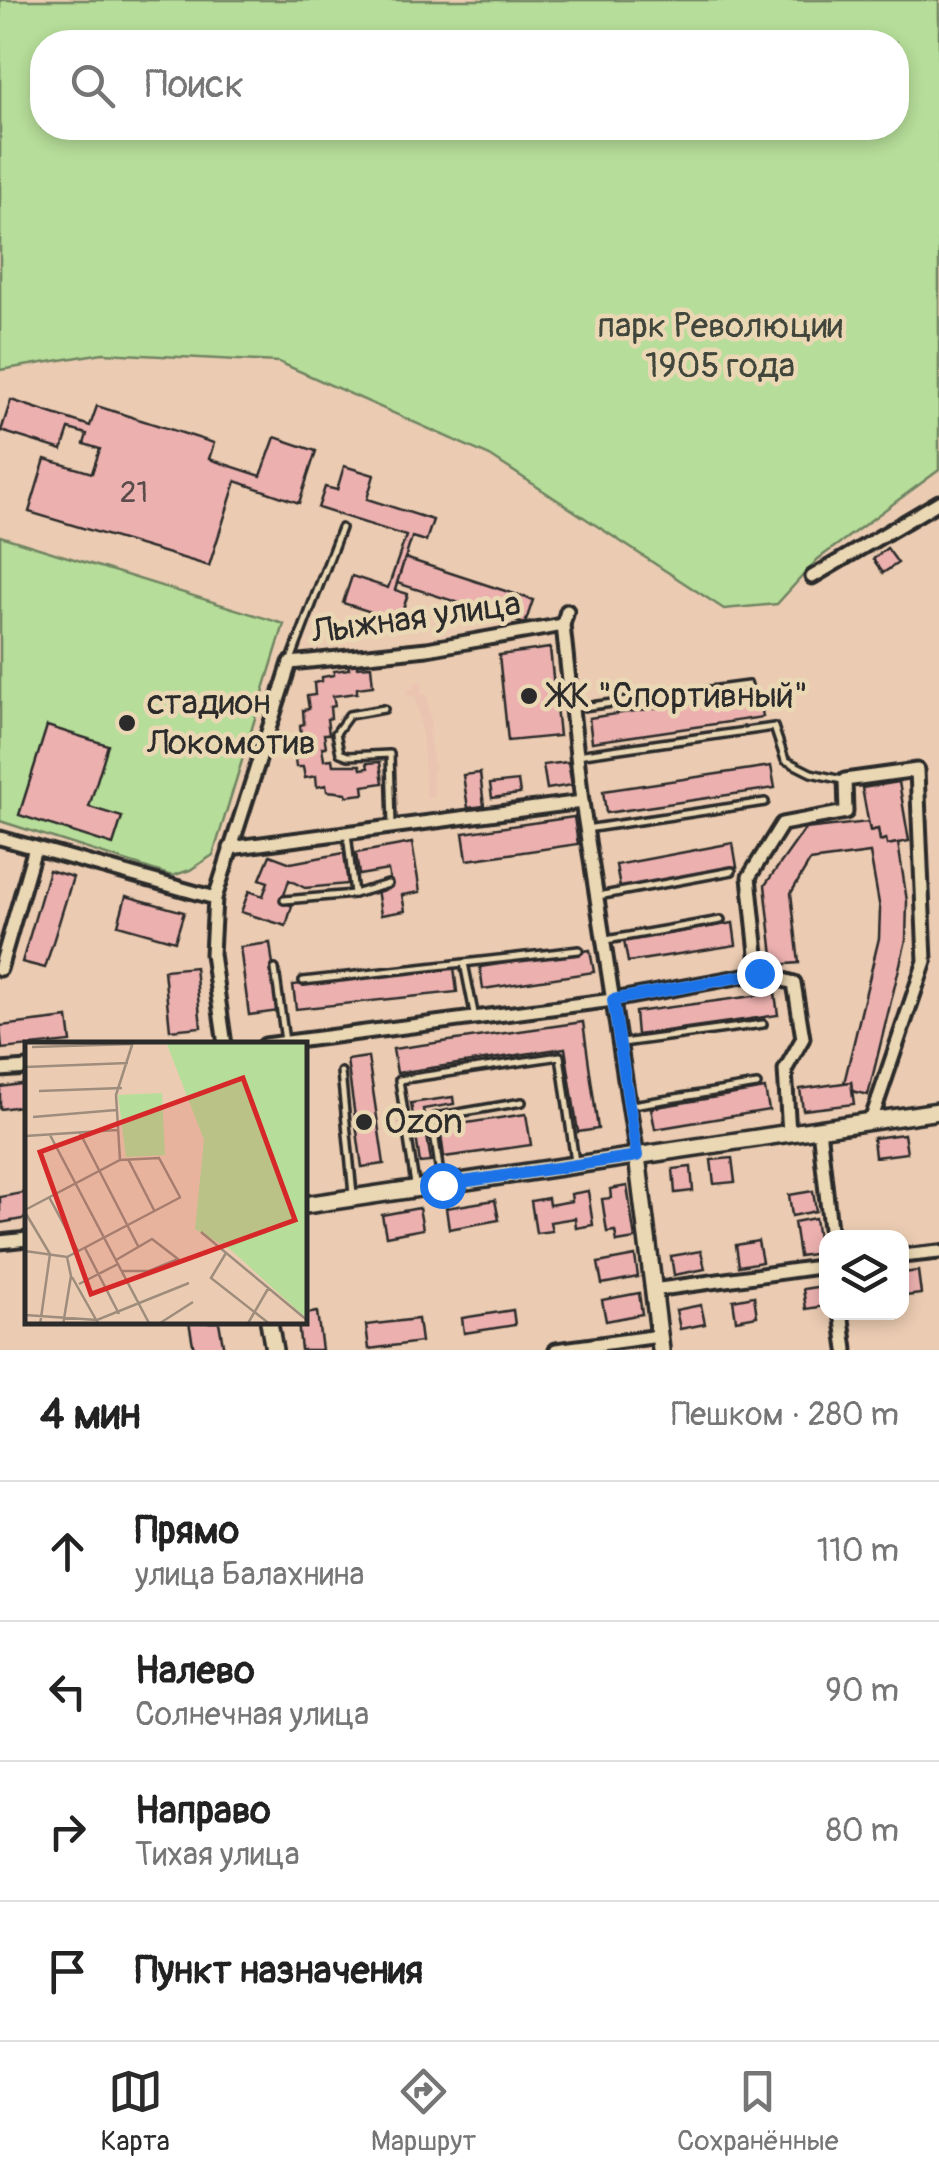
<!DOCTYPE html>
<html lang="ru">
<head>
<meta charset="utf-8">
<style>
  body { margin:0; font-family:Pangolin,sans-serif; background:#f2f2f2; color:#222 }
  .controls { position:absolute; right:30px; bottom:30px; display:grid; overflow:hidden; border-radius:20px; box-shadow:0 5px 15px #0003 }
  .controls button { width:90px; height:90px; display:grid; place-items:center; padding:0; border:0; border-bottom:2px solid #e0e0e0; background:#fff; color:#222; font:50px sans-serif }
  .stop { position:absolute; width:30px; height:30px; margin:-22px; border:8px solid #1a73e8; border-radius:50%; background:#fff }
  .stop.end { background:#1a73e8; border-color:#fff; box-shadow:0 2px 10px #0008 }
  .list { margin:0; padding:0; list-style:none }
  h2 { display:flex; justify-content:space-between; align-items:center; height:130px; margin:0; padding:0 40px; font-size:42px }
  h2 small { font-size:32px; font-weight:400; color:#767676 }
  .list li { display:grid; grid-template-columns:65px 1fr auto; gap:30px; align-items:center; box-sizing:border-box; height:140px; padding:0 40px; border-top:2px solid #e0e0e0 }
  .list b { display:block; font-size:38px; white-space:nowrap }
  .list p { margin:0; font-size:32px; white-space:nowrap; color:#767676 }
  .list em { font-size:32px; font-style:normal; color:#767676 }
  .icon { flex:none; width:55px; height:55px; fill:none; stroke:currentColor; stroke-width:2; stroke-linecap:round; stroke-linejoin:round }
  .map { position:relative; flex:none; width:939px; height:1350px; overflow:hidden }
  .search { position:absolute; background:#fff; box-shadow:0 5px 15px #0003; left:30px; right:30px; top:30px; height:110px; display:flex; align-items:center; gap:25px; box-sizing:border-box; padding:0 35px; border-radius:40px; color:#767676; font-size:38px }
  .sheet { height:690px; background:#fff }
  nav { display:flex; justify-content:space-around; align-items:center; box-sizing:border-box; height:140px; border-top:2px solid #e0e0e0; background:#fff; font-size:28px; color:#767676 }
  nav a { display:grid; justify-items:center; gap:5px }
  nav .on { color:#2b2b2b }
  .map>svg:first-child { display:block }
  .built { fill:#ebc4b1 }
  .green { fill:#b6dd99; stroke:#708462; stroke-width:2.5; fill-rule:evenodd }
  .building { fill:#ecb1af; stroke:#2b2b2b; stroke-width:2.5 }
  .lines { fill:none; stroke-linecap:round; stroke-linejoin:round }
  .lane-casing { stroke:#2b2b2b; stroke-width:12 }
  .street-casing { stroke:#2b2b2b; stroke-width:19 }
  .secondary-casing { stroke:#2b2b2b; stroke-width:22 }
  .lane { stroke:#ead7b4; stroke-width:5 }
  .street { stroke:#ead7b4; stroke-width:11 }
  .secondary { stroke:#ead7b4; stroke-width:15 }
  .route { stroke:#1a73e8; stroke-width:12 }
  .poi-dot { fill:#2b2b2b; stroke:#ead7b4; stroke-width:4 }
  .labels { text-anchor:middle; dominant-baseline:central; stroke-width:9; stroke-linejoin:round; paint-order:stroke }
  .number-label { font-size:30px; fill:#5b4c4c }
  .park-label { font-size:35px; fill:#40463c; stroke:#ead7b4 }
  .street-label { font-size:35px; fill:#2b2b2b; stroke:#ead7b4 }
  .poi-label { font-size:35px; fill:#2b2b2b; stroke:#ead7b4; text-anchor:start }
  .inset-road { fill:none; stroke:#9e8c7c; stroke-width:2.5 }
  .view { fill:#d62828; fill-opacity:0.15; stroke:#d62828; stroke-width:5 }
  .inset-edge { fill:none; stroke:#2b2b2b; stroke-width:5 }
</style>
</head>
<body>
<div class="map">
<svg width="939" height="1350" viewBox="0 0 939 1350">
  <rect width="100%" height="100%" fill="#ebccb2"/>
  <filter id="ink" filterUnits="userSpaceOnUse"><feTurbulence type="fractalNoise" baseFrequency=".01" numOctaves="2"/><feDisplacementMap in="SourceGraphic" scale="20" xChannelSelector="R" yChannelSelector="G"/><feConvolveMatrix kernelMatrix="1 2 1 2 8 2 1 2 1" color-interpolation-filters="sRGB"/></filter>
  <g filter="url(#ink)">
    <!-- built -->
    <polygon class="built" points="423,681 421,694 427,694 431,724 429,733 435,770 432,771 435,797 426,798 423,743 415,696 408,697 407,690 413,689 413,683"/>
    <!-- green -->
    <g class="green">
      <path d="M0,0H939V470L818,559L777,604L724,609L490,456L279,362L103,353L0,370ZM896,42V128H42V42Z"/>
      <polygon points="0,536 284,624 213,855 190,870 172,876 0,821"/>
    </g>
    <!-- building -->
    <g class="building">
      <polygon points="11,400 90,426 97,406 214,443 209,459 261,476 275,437 316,451 299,503 236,481 209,566 29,512 45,459 92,473 100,449 84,444 87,434 69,429 62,450 1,431"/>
      <polygon points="344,466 374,475 367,499 433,520 426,541 412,537 395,590 408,594 399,621 343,603 352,576 388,588 406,536 318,508 325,487 337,490"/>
      <polygon points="887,548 898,563 883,573 873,559"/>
      <polygon points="405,558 533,600 525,624 397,583"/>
      <polygon points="550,648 559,736 508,741 499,655"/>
      <polygon points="356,662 357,667 371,666 373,686 357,688 357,693 333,696 335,706 330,707 331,718 327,719 329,734 324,734 326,747 322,747 324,760 332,759 333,765 360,765 361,769 368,768 367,763 380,762 383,783 363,786 364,794 347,796 346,793 327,791 326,785 317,787 316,776 305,778 303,767 296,767 294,752 298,751 296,737 301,736 300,725 304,724 303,710 309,709 307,696 315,695 314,683 322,681 322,677 334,675 334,671 349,669 348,663"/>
      <polygon points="759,692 763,717 592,742 589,718"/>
      <polygon points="47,726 108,745 89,807 122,817 113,845 19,815"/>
      <polygon points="568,762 572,785 547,789 543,765"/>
      <polygon points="771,766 775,788 606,813 603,791"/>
      <polygon points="480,773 484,806 468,808 463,775"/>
      <polygon points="518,781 520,794 492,798 490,784"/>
      <polygon points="899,782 909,841 887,845 886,839 880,841 878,829 870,831 862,788"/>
      <polygon points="574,817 578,844 467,860 463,833"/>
      <polygon points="868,822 870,831 878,829 880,841 886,839 887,845 898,843 907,901 906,940 868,1095 852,1091 851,1082 844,1083 879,938 880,909 870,853 810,861 791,893 799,963 774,965 765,885 805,829"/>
      <polygon points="412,843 420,892 402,895 405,911 381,915 377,889 391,887 388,870 359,875 356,853"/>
      <polygon points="733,843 737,867 620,888 616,865"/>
      <polygon points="344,853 348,884 305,888 289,880 282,901 292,906 286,926 241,912 249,891 263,896 268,882 260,879 270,855 291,863"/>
      <polygon points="49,870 73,877 45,968 22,962"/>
      <polygon points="126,896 184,912 175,941 118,925"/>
      <polygon points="733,923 736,945 628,962 624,941"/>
      <polygon points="270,943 279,1011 249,1015 240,947"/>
      <polygon points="590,950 594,972 483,989 480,967"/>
      <polygon points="195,967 201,1027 170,1030 164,970"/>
      <polygon points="454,967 457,992 296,1009 293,985"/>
      <polygon points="775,993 778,1015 637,1035 635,1012"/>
      <polygon points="68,1018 71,1042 2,1049 0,1026"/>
      <polygon points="583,1022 598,1129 578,1132 565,1048 397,1073 393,1049"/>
      <polygon points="368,1057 384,1164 362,1167 347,1060"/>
      <polygon points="851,1082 854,1104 803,1110 800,1089"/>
      <polygon points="28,1083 28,1105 0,1109 0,1087"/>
      <polygon points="765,1089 769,1110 655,1129 651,1108"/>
      <polygon points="453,1097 454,1104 423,1109 431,1162 420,1163 411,1103"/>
      <polygon points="526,1114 531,1145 444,1157 440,1127"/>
      <polygon points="904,1134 907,1153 875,1157 873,1138"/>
      <polygon points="732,1158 735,1182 714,1184 711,1160"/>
      <polygon points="691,1167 693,1191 675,1193 673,1169"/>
      <polygon points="627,1186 635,1239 617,1242 615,1231 607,1232 602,1199 611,1198 610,1189"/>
      <polygon points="588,1191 593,1225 576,1228 575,1218 550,1222 552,1231 536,1233 531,1201 548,1198 549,1205 572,1201 571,1194"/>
      <polygon points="813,1191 816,1211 792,1216 789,1195"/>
      <polygon points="28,1192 28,1218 0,1223 0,1197"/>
      <polygon points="495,1200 499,1220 449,1229 446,1208"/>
      <polygon points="419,1208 423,1229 386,1236 382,1215"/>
      <polygon points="815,1218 820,1253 799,1256 794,1222"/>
      <polygon points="758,1241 762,1262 739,1266 736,1245"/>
      <polygon points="701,1251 705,1269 674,1275 671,1256"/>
      <polygon points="635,1256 638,1277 602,1284 598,1263"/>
      <polygon points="918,1271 921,1294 905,1296 903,1273"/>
      <polygon points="823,1286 826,1306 806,1309 803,1289"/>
      <polygon points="639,1293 642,1314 606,1321 602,1300"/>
      <polygon points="754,1296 757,1316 736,1320 733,1300"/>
      <polygon points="701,1305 705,1324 680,1329 676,1310"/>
      <polygon points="513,1310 515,1325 464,1333 462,1318"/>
      <polygon points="317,1312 322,1350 301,1350 298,1322 305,1322 305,1314"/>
      <polygon points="418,1319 421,1342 369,1349 366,1325"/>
      <polygon points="189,1322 219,1322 224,1350 194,1350"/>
    </g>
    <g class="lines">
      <!-- lane casing -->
      <g class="lane-casing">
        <g id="lane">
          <polyline points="291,660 341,528"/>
          <polyline points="575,708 748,685"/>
          <polyline points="384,709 349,715 336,733 340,753 348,756 390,754 392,826"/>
          <polyline points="577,755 774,727 785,760 811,773 842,780"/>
          <polyline points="586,829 765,802"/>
          <polyline points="347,833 354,894"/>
          <polyline points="598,896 732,871"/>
          <polyline points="284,900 354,894 388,884"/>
          <polyline points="606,940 721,920"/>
          <polyline points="464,963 475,1018"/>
          <polyline points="275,969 285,1041"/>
          <polyline points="303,981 579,950"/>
          <polyline points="622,1043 763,1024"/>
          <polyline points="341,1072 353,1194"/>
          <polyline points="632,1105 757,1085"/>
          <polyline points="441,1182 433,1125 435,1117 522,1102"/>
          <polyline points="415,1184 399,1080 560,1056 575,1162"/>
        </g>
      </g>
      <!-- street casing -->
      <g class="street-casing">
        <g id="street">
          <polyline points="812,577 939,502"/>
          <polyline points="567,611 563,625 582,802 637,1156"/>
          <polyline points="0,838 215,898"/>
          <polyline points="230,848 582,802"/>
          <polyline points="0,969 35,848"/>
          <polyline points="225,1045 212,954 215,898 290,663 427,649 563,625"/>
          <polyline points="265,1045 613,1000 759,973"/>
          <polyline points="0,1070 28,1068"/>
          <polyline points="819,1128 831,1238"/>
          <polyline points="789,1133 785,1070 803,1038 794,983 759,973 749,877 782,824 846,812 845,780 917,770 925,961 871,1121"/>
          <polyline points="0,1242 28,1239"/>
          <polyline points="902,1256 939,1252"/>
          <polyline points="653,1290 826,1266"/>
          <polyline points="841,1312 846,1350"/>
          <polyline points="556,1350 659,1336"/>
        </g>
      </g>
      <!-- secondary casing -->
      <g class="secondary-casing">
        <g id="secondary">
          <polyline points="637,1156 661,1350"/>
          <polyline points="305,1205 939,1111"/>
          <polyline points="269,1322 274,1350"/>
        </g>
      </g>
      <!-- lane -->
      <use href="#lane" class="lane"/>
      <!-- street -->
      <use href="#street" class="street"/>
      <!-- secondary -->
      <use href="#secondary" class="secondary"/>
    </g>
  </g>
  <g class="lines" filter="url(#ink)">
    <!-- route -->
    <polyline class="route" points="442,1185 637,1156 613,1000 759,973"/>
  </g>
  <!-- markers -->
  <g class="poi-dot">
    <circle cx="529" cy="696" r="10"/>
    <circle cx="127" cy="723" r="10"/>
    <circle cx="364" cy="1122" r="10"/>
  </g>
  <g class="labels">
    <!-- number labels -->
    <g class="number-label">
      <text x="134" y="492">21</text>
    </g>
    <!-- park labels -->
    <g class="park-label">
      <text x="720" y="326">парк Революции<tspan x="720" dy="40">1905 года</tspan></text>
    </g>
    <!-- street labels -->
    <g class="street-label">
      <text transform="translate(416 618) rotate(-8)">Лыжная улица</text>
    </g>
    <!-- poi labels -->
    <g class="poi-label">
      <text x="549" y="696">ЖК "Спортивный"</text>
      <text x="147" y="703">стадион<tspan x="147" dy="40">Локомотив</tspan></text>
      <text x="384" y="1122">Ozon</text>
    </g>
  </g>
  <!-- overview -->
  <g transform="translate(25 1042)">
    <rect width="282" height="282" fill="#ebccb2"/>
    <path d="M141,0H282V277L206,208L170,187L179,98ZM137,51L140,113L101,115L93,53Z" fill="#b6dd99"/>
    <path class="inset-road" d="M7,5L108,2M0,25L103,21M14,49L97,46M8,75L91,68M55,91L113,204M25,93L125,283M0,94L92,88M103,117L129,168M95,118L91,53L108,0M24,155L53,209M0,168L95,118L134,116L155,155M0,170L25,212L15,283M176,190L283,279M60,206L94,272M0,209L42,215L156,155M201,211L186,236L246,283M91,218L127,197L153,217L124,229H97M47,235L74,283M54,242L93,222M0,273L72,278L164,241M38,283L46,234L42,215M132,283L168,260M222,283L244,245"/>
    <path class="view" d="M218,36L270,178L66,252L15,110Z"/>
    <rect width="282" height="282" class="inset-edge"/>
  </g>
</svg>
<div class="controls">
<button><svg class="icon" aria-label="layers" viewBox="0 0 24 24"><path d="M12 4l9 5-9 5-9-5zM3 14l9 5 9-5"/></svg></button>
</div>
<div class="stop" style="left:442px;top:1185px"></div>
<div class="stop end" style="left:759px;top:973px"></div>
<div class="search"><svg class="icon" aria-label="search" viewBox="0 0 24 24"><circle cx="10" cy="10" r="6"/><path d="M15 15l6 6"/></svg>Поиск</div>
</div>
<section class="sheet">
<h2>4 мин<small>Пешком · 280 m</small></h2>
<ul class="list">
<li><svg class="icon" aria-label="ahead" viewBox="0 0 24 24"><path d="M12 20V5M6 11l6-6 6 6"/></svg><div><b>Прямо</b><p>улица Балахнина</p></div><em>110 m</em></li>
<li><svg class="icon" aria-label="left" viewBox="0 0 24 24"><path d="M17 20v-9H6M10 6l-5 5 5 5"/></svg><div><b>Налево</b><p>Солнечная улица</p></div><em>90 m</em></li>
<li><svg class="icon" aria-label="right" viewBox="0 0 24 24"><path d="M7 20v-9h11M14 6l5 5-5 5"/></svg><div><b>Направо</b><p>Тихая улица</p></div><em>80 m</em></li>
<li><svg class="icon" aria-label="arrive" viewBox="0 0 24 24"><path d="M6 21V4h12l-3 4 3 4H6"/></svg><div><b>Пункт назначения</b></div></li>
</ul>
</section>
<nav>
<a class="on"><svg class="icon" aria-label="map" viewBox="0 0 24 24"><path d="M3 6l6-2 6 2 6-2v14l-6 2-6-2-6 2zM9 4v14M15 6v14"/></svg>Карта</a>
<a><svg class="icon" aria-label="directions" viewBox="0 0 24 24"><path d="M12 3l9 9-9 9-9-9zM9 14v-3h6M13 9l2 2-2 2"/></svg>Маршрут</a>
<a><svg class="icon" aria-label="saved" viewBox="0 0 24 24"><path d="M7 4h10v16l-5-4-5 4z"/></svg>Сохранённые</a>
</nav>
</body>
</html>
